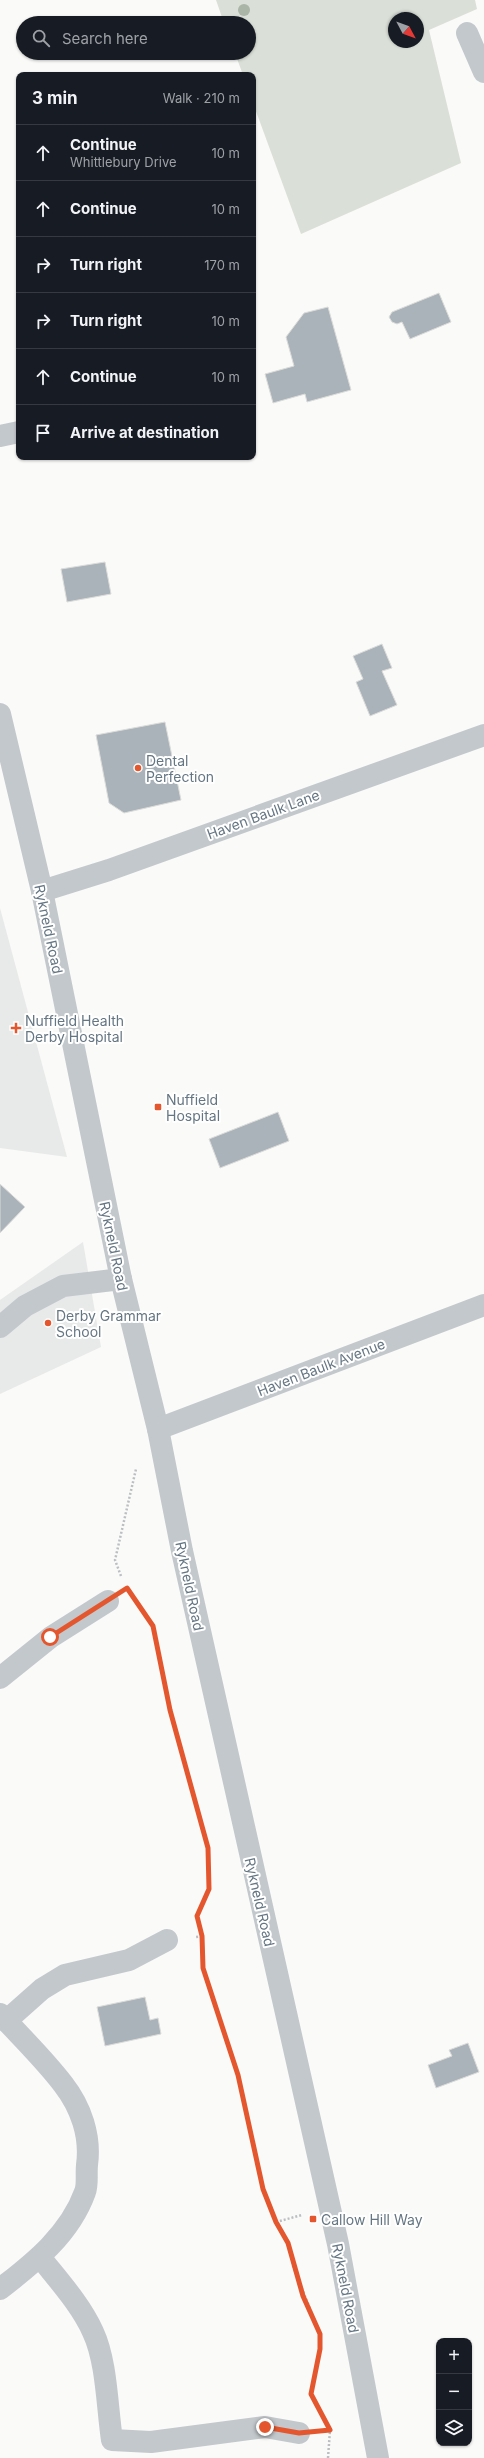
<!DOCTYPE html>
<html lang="en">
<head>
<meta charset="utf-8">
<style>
  body { margin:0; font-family:Inter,sans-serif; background:#242831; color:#f1f3f6 }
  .controls { position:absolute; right:12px; bottom:12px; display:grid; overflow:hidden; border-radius:8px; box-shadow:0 1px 3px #0004 }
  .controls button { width:36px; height:36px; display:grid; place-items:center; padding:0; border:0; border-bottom:1px solid #363941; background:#171b24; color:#f1f3f6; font:20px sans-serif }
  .compass { position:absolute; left:388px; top:12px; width:36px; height:36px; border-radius:50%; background:#171b24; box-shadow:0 1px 3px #0004; rotate:131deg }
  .stop { position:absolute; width:12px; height:12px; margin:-9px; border:3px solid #e4572e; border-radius:50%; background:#fff }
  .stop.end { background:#e4572e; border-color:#fff; box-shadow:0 1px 4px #0008 }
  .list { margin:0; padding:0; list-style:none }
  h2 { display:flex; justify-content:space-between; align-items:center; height:52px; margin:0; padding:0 16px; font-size:17px }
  h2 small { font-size:13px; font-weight:400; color:#9ea1a6 }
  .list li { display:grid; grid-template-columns:26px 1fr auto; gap:12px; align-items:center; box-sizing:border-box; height:56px; padding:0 16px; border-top:1px solid #363941 }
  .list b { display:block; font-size:15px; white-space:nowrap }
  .list p { margin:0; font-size:13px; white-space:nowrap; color:#9ea1a6 }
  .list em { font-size:13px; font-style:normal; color:#9ea1a6 }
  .icon { flex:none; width:22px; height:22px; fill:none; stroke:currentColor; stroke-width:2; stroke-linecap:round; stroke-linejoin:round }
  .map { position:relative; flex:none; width:484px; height:2458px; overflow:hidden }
  .search { position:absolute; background:#171b24; box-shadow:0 1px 3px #0004; left:16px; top:16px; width:240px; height:44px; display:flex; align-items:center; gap:10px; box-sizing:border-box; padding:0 14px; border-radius:22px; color:#9ea1a6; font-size:15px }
  .panel { position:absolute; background:#171b24; box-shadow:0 1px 3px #0004; left:16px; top:72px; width:240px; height:388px; border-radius:8px }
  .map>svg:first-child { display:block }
  .built { fill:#e8e9e9 }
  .green { fill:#dadfd7; fill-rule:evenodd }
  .building { fill:#aab3b9; stroke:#dcdcda }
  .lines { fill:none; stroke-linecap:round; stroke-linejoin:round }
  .path { stroke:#bbbfc2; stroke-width:2.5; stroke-dasharray:2 2; stroke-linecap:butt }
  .minor { stroke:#c3c8cc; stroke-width:22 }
  .tree { fill:#aab4a7 }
  .route { stroke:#e4572e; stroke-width:5 }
  .poi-dot { fill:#e4572e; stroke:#fff; stroke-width:1.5 }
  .labels { text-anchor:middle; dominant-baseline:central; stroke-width:4; stroke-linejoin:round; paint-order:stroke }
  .poi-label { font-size:14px; fill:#657683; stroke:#fff; text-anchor:start }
  .street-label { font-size:14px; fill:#657683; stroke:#fff }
</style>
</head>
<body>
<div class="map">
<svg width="484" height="2458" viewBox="0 0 484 2458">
  <rect width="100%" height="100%" fill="#fafaf8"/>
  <!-- built -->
  <g class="built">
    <polygon points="0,908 67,1157 0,1148"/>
    <polygon points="83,1242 101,1347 0,1394 0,1300"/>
  </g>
  <!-- green -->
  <path class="green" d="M216,0H475L477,9L429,30L461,163L301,234L253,103V75H243L235,53H249V23H224ZM394,18H418V42H394Z"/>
  <!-- building -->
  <g class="building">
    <polygon points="439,293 451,322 410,339 402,322 397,324 392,322 389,317 392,312"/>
    <polygon points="328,307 351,390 307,402 305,394 273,403 265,374 294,366 286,337 304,313"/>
    <polygon points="105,562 111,594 67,602 61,569"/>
    <polygon points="382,644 392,668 382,671 397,705 370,716 356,682 363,679 353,656"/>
    <polygon points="165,722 181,800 124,813 109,803 96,735"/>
    <polygon points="278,1112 289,1141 220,1168 209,1139"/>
    <polygon points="0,1184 25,1207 0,1233"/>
    <polygon points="145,1997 150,2020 158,2018 161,2034 105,2046 97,2007"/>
    <polygon points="468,2043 479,2072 436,2088 428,2065 452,2056 449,2050"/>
  </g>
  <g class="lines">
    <!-- path -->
    <g class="path">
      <polyline points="121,1576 115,1560 136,1469"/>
      <polyline points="137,1603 153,1626 170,1710 208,1848 209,1889 197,1916 202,1936 196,1937"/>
      <polyline points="202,1936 203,1968 238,2075 263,2189 276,2222 288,2243 293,2266 320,2334 320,2349 311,2394 321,2412"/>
      <polyline points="276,2222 302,2215"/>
      <polyline points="328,2458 330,2430"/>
    </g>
    <!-- minor -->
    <g class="minor">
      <polyline points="467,33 484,72"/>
      <polyline points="0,436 19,432"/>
      <polyline points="0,714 42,891 121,1279 158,1429 182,1551 338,2244 378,2458"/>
      <polyline points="42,891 109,870 484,735"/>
      <polyline points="0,1327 25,1306 63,1286 121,1279"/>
      <polyline points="158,1429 484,1305"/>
      <polyline points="0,1678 51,1637 108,1601"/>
      <path d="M0,2014C21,2037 44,2059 63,2084C81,2107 91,2136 87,2165C86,2174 88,2185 85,2192C70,2234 34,2263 0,2289"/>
      <polyline points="6,2021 42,1989 65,1975 129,1960 167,1940"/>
      <path d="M40,2257C59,2281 81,2305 93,2332C107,2362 107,2407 112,2440L151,2442L265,2427L299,2433"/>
    </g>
  </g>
  <!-- trees -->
  <circle class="tree" cx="244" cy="10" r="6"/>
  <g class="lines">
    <!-- route -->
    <polyline class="route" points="50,1637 127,1588 153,1626 170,1710 208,1848 209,1889 197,1916 202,1936 203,1968 238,2075 263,2189 276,2222 288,2243 303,2296 320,2334 320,2349 311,2394 330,2430 299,2433 265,2427"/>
  </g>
  <!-- markers -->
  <g class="poi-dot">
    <circle cx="138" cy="768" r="4"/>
    <path d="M14 1022h4v4h4v4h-4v4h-4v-4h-4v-4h4z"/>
    <rect x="154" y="1103" width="8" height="8" rx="2"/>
    <circle cx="48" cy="1323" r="4"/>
    <rect x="309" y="2215" width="8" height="8" rx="2"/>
  </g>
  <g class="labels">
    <!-- poi labels -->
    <g class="poi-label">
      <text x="146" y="760">Dental<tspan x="146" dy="16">Perfection</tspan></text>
      <text x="25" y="1020">Nuffield Health<tspan x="25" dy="16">Derby Hospital</tspan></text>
      <text x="166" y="1099">Nuffield<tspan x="166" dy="16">Hospital</tspan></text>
      <text x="56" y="1315">Derby Grammar<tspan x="56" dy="16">School</tspan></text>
      <text x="321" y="2219">Callow Hill Way</text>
    </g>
    <!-- street labels -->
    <g class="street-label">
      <text transform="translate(263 814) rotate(-20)">Haven Baulk Lane</text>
      <text transform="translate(49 929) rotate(78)">Rykneld Road</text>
      <text transform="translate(114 1246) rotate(78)">Rykneld Road</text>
      <text transform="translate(321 1367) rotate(-21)">Haven Baulk Avenue</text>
      <text transform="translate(190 1586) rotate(78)">Rykneld Road</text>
      <text transform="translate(260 1902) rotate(77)">Rykneld Road</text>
      <text transform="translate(346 2288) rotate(79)">Rykneld Road</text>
    </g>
  </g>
</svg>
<div class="controls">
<button>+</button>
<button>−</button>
<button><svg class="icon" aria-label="layers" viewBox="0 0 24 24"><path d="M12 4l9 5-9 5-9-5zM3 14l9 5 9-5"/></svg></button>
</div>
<svg class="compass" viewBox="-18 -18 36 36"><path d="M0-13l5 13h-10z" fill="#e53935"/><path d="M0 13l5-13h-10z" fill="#9ea1a6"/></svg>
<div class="stop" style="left:50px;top:1637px"></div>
<div class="stop end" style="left:265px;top:2427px"></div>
<div class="search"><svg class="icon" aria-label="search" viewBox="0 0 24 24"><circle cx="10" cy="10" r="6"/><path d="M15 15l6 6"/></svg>Search here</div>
<section class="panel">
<h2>3 min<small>Walk · 210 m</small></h2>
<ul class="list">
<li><svg class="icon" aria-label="ahead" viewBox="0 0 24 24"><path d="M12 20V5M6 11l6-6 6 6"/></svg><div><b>Continue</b><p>Whittlebury Drive</p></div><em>10 m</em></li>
<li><svg class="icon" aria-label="ahead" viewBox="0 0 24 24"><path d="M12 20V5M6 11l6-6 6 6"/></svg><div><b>Continue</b></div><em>10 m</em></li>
<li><svg class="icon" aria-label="right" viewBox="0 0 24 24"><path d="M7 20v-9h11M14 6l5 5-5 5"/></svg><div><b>Turn right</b></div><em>170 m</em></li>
<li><svg class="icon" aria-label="right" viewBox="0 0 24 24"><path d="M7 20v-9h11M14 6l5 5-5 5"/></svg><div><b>Turn right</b></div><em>10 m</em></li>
<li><svg class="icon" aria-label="ahead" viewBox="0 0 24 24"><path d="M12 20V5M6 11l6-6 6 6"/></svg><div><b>Continue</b></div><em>10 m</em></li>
<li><svg class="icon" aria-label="arrive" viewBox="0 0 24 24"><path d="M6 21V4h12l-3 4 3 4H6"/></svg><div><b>Arrive at destination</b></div></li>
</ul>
</section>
</div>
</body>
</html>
